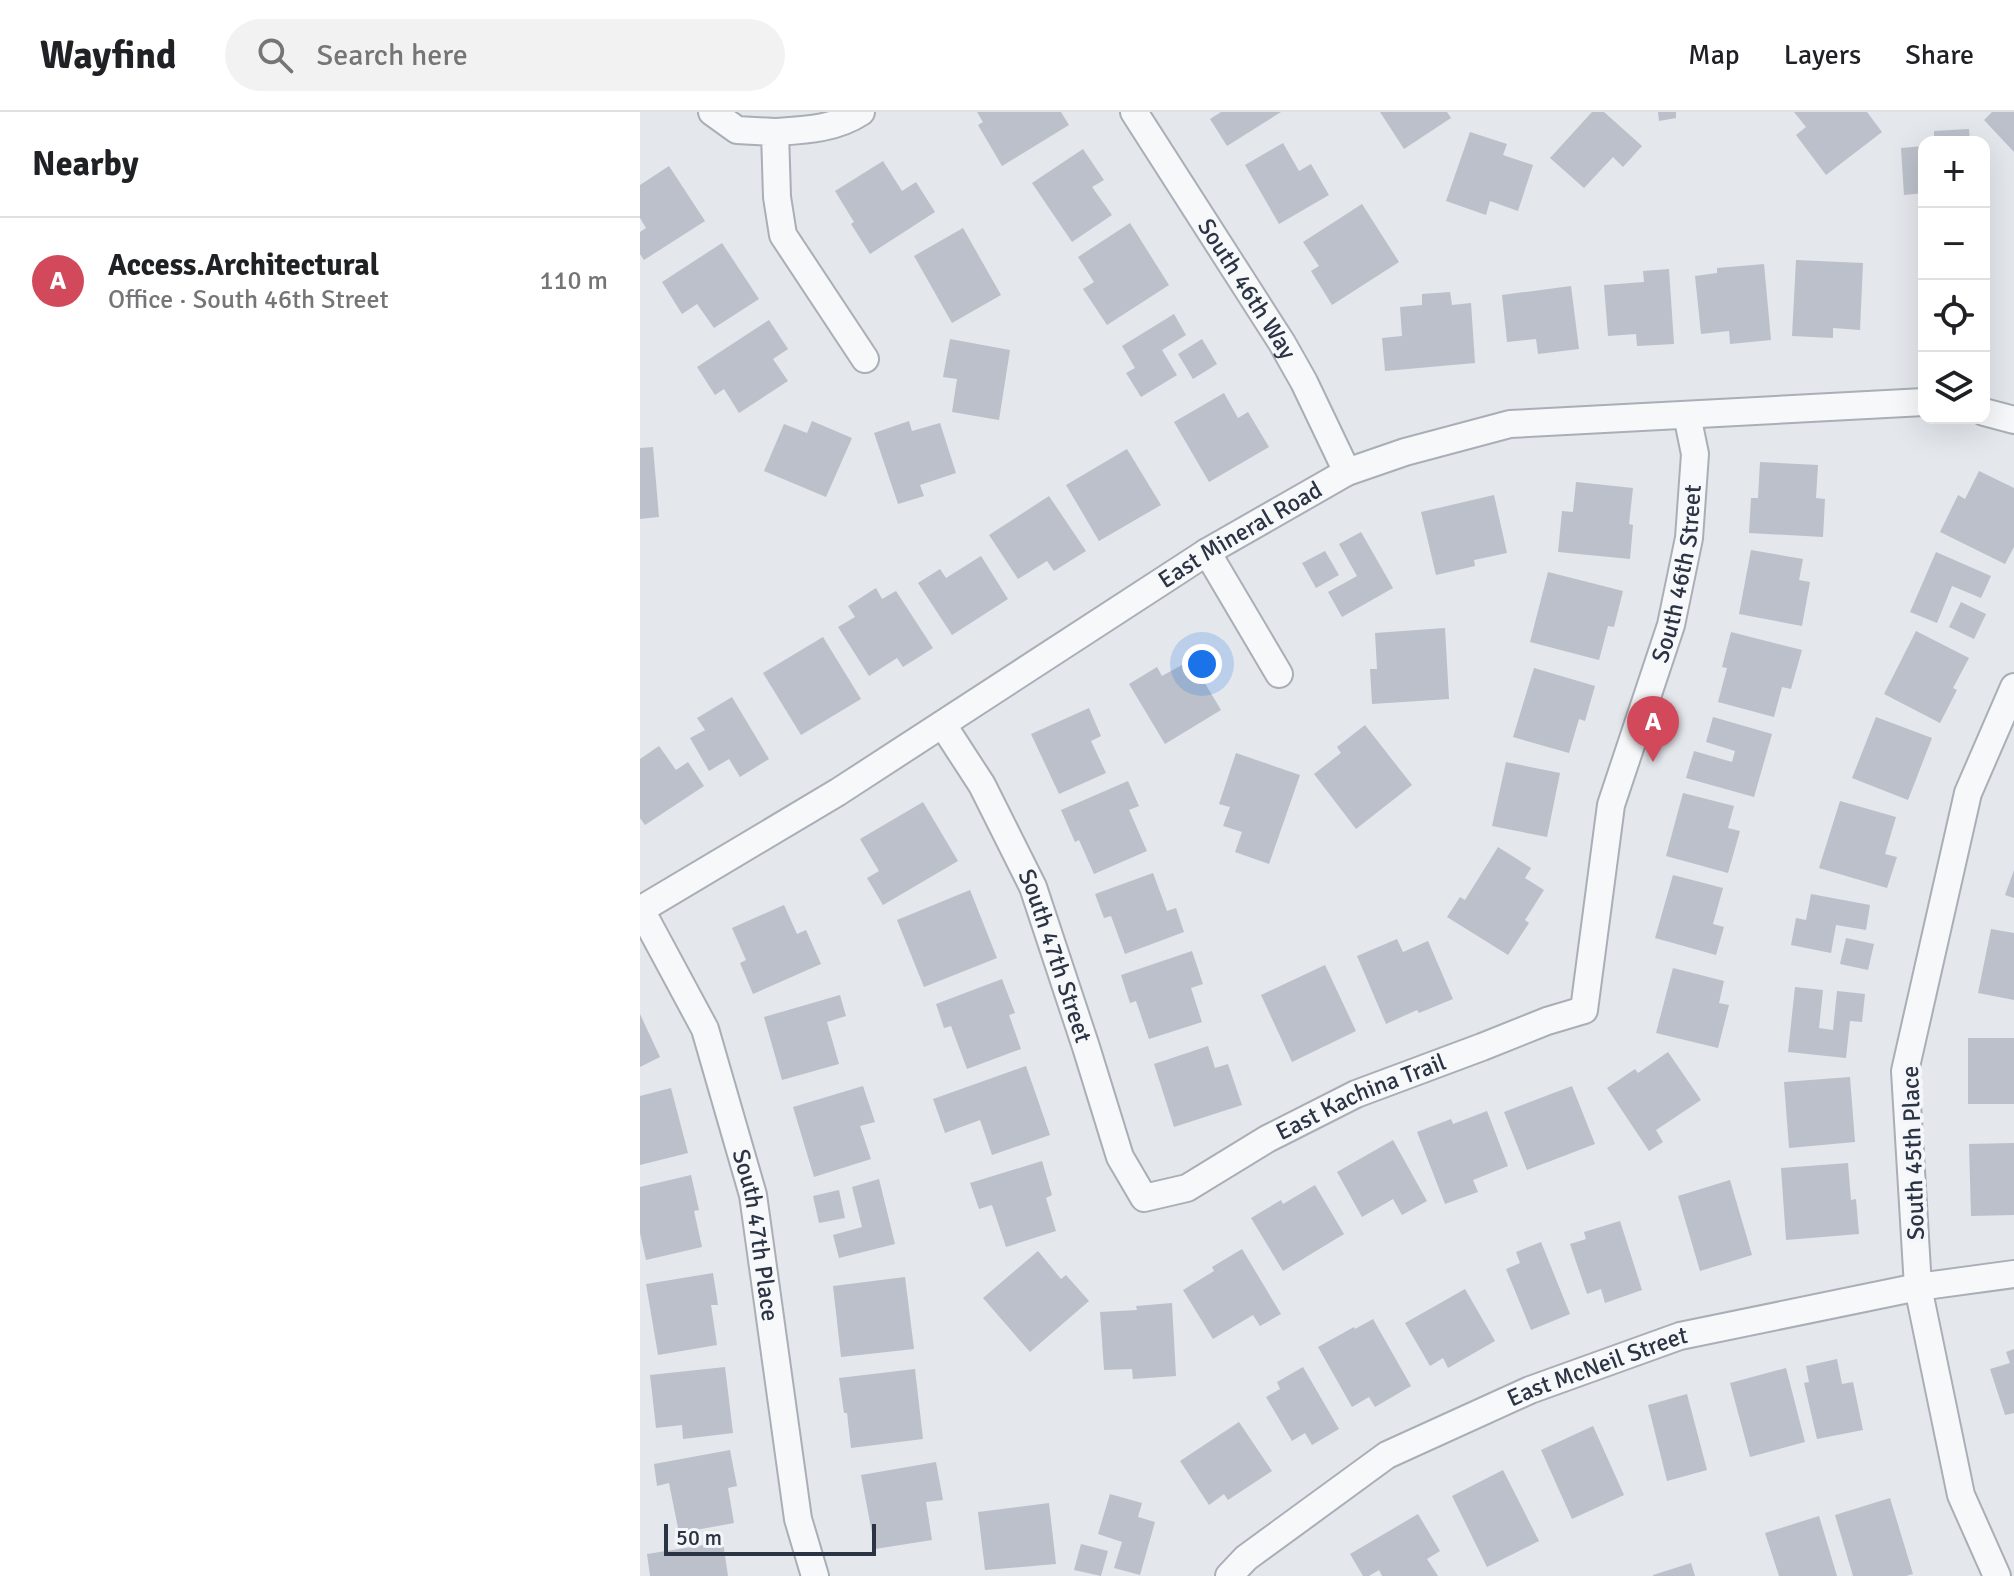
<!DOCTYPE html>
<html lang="en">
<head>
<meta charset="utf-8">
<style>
  body { margin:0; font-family:Signika,sans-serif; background:#f2f2f2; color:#202124 }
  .controls { position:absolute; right:24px; top:24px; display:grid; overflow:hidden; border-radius:16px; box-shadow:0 8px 32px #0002 }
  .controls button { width:72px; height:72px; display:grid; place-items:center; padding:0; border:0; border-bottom:2px solid #e0e0e0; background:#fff; color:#202124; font:40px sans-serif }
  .scale { position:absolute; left:24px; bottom:20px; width:212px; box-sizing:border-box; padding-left:8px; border:4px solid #2b3445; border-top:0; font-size:22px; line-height:28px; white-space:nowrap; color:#2b3445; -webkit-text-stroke:6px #f4f6f9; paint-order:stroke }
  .you { position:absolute; left:562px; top:552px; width:28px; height:28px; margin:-20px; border:6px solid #fff; border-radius:50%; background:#1a73e8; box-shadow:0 0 0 12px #1a73e833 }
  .badge { display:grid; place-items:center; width:52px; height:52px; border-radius:50%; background:#d1495b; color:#fff; font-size:26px; font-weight:700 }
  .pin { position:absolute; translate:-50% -66px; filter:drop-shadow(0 2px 4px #0008) }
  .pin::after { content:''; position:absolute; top:42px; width:28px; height:24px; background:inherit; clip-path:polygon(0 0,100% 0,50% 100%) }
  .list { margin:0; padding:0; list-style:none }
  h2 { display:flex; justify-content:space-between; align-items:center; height:104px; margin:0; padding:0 32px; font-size:34px }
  h2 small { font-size:26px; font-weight:400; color:#757577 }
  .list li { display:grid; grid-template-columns:52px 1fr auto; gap:24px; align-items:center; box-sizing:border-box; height:128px; padding:0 32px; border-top:2px solid #e0e0e0 }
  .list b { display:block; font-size:30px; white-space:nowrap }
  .list p { margin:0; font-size:26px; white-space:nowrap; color:#757577 }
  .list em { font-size:26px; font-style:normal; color:#757577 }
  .icon { flex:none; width:44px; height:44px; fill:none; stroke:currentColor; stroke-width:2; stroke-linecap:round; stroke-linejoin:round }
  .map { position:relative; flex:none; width:1374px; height:1464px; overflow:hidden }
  header { display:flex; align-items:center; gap:48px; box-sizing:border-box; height:112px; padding:0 40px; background:#fff; border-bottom:2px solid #e0e0e0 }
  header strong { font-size:38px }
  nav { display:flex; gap:44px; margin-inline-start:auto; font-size:28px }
  .search { width:560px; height:72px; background:#f2f2f2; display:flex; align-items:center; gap:20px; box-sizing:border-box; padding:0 28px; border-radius:44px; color:#757577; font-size:30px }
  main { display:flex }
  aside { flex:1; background:#fff }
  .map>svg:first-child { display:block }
  .building { fill:#bbc0ca }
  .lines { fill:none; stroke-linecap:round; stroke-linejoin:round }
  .minor-casing { stroke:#a9aeb7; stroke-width:30 }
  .minor { stroke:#f7f8fa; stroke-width:26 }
  .labels { text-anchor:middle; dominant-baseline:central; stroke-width:8; stroke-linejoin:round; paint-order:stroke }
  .street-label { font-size:24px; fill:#2b3445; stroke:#f4f6f9 }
</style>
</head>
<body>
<header>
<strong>Wayfind</strong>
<div class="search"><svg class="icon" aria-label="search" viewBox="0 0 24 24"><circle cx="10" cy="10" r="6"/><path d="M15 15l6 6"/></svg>Search here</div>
<nav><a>Map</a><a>Layers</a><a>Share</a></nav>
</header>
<main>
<aside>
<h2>Nearby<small></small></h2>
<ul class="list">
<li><span class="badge">A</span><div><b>Access.Architectural</b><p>Office · South 46th Street</p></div><em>110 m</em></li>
</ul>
</aside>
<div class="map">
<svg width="1374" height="1464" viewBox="0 0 1374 1464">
  <rect width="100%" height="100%" fill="#e4e7ec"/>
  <!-- building -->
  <g class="building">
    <polygon points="337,0 421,0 429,13 362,54 338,13 343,10"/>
    <polygon points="581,0 641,0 587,34 570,7"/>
    <polygon points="740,0 807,0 811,6 764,37"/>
    <polygon points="952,0 964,0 1002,34 983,55 973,45 944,76 910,46"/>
    <polygon points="1018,0 1036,0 1036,6 1019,9"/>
    <polygon points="1154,0 1227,0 1242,20 1186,63 1156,23 1166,15"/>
    <polygon points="1352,0 1374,0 1374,40 1344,8"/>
    <polygon points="1329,17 1330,30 1294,30 1294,19"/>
    <polygon points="830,20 867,32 863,43 893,53 878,99 850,89 846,103 806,89"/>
    <polygon points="643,31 659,59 671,52 689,83 639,112 605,53"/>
    <polygon points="1284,34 1284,81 1264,83 1261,36"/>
    <polygon points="443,37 464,68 452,75 472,103 432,130 392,71"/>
    <polygon points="243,49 262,79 276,70 295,100 230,142 211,112 214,110 195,79"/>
    <polygon points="29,54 65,109 4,148 0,142 0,120 6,116 0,106 0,73"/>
    <polygon points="722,92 759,150 692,193 671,159 679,154 663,130"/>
    <polygon points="490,111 529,173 467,213 443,177 454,170 438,145"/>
    <polygon points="323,116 361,183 312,211 274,144"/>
    <polygon points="82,131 119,187 74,216 57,192 42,202 22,170"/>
    <polygon points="1156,148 1223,151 1220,218 1193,216 1193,226 1152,224"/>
    <polygon points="1124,152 1131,228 1090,232 1089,219 1061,222 1055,164 1077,161 1077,156"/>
    <polygon points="1029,157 1034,232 997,234 996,222 968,224 964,173 1004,170 1003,159"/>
    <polygon points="931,174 939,237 898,242 896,227 867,230 862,183"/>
    <polygon points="810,180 812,193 831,191 835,251 745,259 742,226 762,224 760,195 782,193 782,182"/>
    <polygon points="534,202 546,223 522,238 537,263 501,285 486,261 495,256 482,234"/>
    <polygon points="129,208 148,237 133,247 148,269 99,301 84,277 75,283 57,255"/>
    <polygon points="310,227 370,238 359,308 312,300 317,267 303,265"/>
    <polygon points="562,227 577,252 553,267 538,242"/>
    <polygon points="584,281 598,306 608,300 629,335 569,370 534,310"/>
    <polygon points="172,309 212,326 186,385 124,359 144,312 167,321"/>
    <polygon points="269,309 272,319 300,311 316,361 280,373 284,384 258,392 234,321"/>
    <polygon points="13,335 19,405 0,407 0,336"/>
    <polygon points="487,337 521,393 459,429 426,373"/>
    <polygon points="1120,350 1178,353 1176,386 1185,387 1183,425 1109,421 1111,386 1118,386"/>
    <polygon points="1339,359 1374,376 1374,435 1365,452 1300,420 1318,383 1325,387"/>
    <polygon points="936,370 993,376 989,412 993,413 990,447 918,440 922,399 933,400"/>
    <polygon points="854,383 867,441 834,448 835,454 796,463 781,400"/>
    <polygon points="409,384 446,439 414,459 407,449 378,467 349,423"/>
    <polygon points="721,420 753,476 702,505 688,480 717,464 699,432"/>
    <polygon points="1111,438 1163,447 1159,468 1170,470 1162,514 1099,502"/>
    <polygon points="685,439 699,463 676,476 662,451"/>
    <polygon points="1296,440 1351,464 1341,486 1312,474 1297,511 1270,500"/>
    <polygon points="341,444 368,487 312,523 278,471 300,457 306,466"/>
    <polygon points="908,460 983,479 974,515 968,514 959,548 890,530"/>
    <polygon points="236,476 242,487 256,479 293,536 263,555 257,546 229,564 198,515 215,505 208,494"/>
    <polygon points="1321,490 1346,502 1334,527 1309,515"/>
    <polygon points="805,516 809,587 732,592 730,557 737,557 735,521"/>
    <polygon points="1276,519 1329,546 1313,576 1317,578 1300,611 1244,582"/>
    <polygon points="1091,520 1162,538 1151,577 1142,575 1134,605 1078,590 1087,556 1082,555"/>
    <polygon points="183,525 221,587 161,623 123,561"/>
    <polygon points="551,548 581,598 525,632 489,572 517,555 522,564"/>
    <polygon points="894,556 955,574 945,609 939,607 929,641 873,625"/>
    <polygon points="92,585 129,647 100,665 89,647 69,659 50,626 65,618 57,606"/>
    <polygon points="449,596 461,624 451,629 466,661 419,682 391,622"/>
    <polygon points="1073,605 1132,622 1114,685 1046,666 1054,639 1092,650 1095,639 1066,630"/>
    <polygon points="1236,605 1292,626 1268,688 1212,666"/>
    <polygon points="725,613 772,673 716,717 674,662 701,641 697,635"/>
    <polygon points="19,634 36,658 48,650 64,674 5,713 0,706 0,647"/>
    <polygon points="596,641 660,663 629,752 595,740 602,720 583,714 590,695 579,692"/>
    <polygon points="866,650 920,661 907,725 852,714"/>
    <polygon points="488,669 499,694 489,698 507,739 454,762 439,728 435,730 421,698"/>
    <polygon points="1043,681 1094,694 1088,716 1100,719 1088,761 1026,744"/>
    <polygon points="1200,689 1256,705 1245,742 1257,745 1247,776 1179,756"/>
    <polygon points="283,690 318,749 243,793 227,766 239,759 220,727"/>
    <polygon points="858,735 891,756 885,766 904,778 885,808 889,811 868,843 807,805 820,785 825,788"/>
    <polygon points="1374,758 1374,786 1365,783"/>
    <polygon points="513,761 527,799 536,796 544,820 485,842 471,804 464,806 455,782"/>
    <polygon points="1033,763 1083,776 1073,812 1084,815 1076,843 1015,826"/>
    <polygon points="330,778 357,846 284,875 257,808"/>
    <polygon points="1171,782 1230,793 1226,818 1196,813 1191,841 1151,833 1156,806 1166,808"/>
    <polygon points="144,793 157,822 166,818 181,852 113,882 100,851 106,848 92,816"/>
    <polygon points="1351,817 1374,821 1374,888 1338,881"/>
    <polygon points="1206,826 1234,832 1228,858 1200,852"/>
    <polygon points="757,827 763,840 788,829 813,887 779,901 777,898 746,912 717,844"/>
    <polygon points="552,839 563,872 551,876 562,910 509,927 496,889 490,891 481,863"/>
    <polygon points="685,853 716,919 652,950 621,883"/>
    <polygon points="1033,856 1084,869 1079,891 1089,893 1078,936 1016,921"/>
    <polygon points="362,867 375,901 369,903 381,937 327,957 311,914 304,916 296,892"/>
    <polygon points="1155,875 1183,878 1179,916 1193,918 1197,879 1225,882 1222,910 1210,909 1206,946 1148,940"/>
    <polygon points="200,883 206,904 187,910 199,952 142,968 124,905"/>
    <polygon points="0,902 20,945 0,955"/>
    <rect x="1328" y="926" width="46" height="66"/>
    <polygon points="568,934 575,956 588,952 602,993 534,1015 514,952"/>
    <polygon points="1028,940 1061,988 1016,1018 1023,1030 1009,1039 967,976 995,957 998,961"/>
    <polygon points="386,954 410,1023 352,1043 340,1008 305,1021 293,987"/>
    <polygon points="1210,965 1215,1030 1149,1036 1144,970"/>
    <polygon points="223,974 235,1010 220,1014 231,1047 174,1065 153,995"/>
    <polygon points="932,974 955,1032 887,1058 864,1000"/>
    <polygon points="31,976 48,1041 0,1053 0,984"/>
    <polygon points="847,999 868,1054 833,1068 838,1080 805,1092 777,1020 811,1007 813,1012"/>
    <polygon points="753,1028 787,1089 762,1103 753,1087 722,1105 697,1060"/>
    <polygon points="1374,1031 1374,1103 1331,1104 1329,1032"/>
    <polygon points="402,1049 412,1083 406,1086 416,1119 366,1135 352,1093 339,1097 330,1071"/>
    <polygon points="1208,1051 1211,1088 1216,1087 1219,1122 1146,1128 1141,1056"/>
    <polygon points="51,1063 59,1098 54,1099 62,1135 6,1148 0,1121 0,1075"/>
    <polygon points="239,1067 255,1132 199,1146 193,1123 222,1115 212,1075"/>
    <polygon points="1090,1068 1112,1143 1060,1159 1038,1084"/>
    <polygon points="675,1073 704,1122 643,1159 611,1106 641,1088 643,1092"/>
    <polygon points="199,1078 205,1106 179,1111 173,1084"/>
    <polygon points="980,1109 1002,1178 965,1191 961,1177 947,1182 930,1132 946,1127 944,1120"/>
    <polygon points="901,1130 930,1202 891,1218 866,1157 880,1151 876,1140"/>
    <polygon points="602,1137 641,1202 620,1214 613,1203 573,1227 543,1178 574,1159 572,1155"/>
    <polygon points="398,1139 421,1167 426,1163 449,1189 390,1240 343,1186"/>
    <polygon points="73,1161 78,1193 71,1193 77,1233 18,1243 6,1172"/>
    <polygon points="265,1165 274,1237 201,1245 193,1174"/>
    <polygon points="825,1177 855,1229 808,1256 803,1246 790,1254 765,1211"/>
    <polygon points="532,1191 536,1264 493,1267 492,1257 464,1258 460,1200 497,1198 496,1194"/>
    <polygon points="733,1207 771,1274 735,1295 729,1285 712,1295 678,1235 714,1215 715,1217"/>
    <polygon points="1374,1237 1374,1301 1365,1303 1350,1257 1370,1251 1366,1240"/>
    <polygon points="1197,1247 1202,1272 1213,1270 1223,1318 1177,1327 1164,1271 1169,1270 1166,1254"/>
    <polygon points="85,1255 93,1321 43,1327 42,1313 16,1316 10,1263"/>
    <polygon points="663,1255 699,1317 672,1333 665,1321 652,1329 626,1285 640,1277 637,1270"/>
    <polygon points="1146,1256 1165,1330 1110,1345 1090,1271"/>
    <polygon points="275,1257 283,1327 211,1336 207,1301 204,1301 199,1266"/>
    <polygon points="1047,1282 1067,1358 1027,1369 1008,1293"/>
    <polygon points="599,1310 632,1359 588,1388 584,1382 569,1393 540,1349"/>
    <polygon points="953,1314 984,1383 932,1407 901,1338"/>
    <polygon points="90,1338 97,1374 88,1376 94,1411 39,1421 29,1371 17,1374 14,1352"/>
    <polygon points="296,1350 303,1388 286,1390 292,1428 235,1437 221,1363"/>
    <polygon points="863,1358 899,1429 847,1455 812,1384"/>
    <polygon points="470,1382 502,1391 498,1405 515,1410 500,1463 474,1456 482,1430 458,1422"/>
    <polygon points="1250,1386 1273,1462 1266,1464 1213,1464 1195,1403"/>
    <polygon points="409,1391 416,1452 345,1458 338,1400"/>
    <polygon points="778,1402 800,1439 787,1447 798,1464 742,1464 739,1458 729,1464 723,1464 710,1442"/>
    <polygon points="1179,1404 1197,1464 1139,1464 1125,1421"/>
    <polygon points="83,1430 88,1464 10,1464 7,1442"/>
    <polygon points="441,1432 468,1439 461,1464 434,1458"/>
    <polygon points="1051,1451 1055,1464 1013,1464 1013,1463"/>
  </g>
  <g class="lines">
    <!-- minor casing -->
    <g class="minor-casing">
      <g id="minor">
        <polyline points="72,0 97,18 135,20 137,85 143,123 225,247"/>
        <path id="s1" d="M494,0L642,231L664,270L707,360"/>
        <path d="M135,20C165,18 195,17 221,0"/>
        <polyline points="1344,300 1374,308"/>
        <polyline points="567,440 639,562"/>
        <path id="s2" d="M303,613L342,673L393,775L446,935L480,1045L504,1086L547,1076L627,1027L716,982L842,935L907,909L944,898L971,693L1031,513L1049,426L1055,342L1047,303"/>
        <path id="s3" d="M0,798L198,680L567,440L707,360L765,340L870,312L1284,290"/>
        <path id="s4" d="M1,798L65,917L113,1083L158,1407L175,1464"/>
        <path id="s5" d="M589,1464L606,1446L747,1343L890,1278L1040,1224L1278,1175L1374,1162"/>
        <polyline points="1357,1464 1321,1383 1278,1175 1265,959 1328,681 1374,575"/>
      </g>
    </g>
    <!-- minor -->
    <use href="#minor" class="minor"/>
  </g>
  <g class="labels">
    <!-- street labels -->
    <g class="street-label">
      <text stroke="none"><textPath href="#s1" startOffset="210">South 46th Way</textPath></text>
      <text stroke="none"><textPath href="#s3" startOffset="708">East Mineral Road</textPath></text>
      <text stroke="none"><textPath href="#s2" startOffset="1446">South 46th Street</textPath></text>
      <text stroke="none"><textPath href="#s2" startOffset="258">South 47th Street</textPath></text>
      <text stroke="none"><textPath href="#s2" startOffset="758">East Kachina Trail</textPath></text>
      <text transform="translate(1273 1041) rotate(-92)">South 45th Place</text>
      <text stroke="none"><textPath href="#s4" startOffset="348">South 47th Place</textPath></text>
      <text stroke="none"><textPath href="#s5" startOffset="428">East McNeil Street</textPath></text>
    </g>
  </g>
</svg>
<div class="controls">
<button>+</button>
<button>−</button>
<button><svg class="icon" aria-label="locate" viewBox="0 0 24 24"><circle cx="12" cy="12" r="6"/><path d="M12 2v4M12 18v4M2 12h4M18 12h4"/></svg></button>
<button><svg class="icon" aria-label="layers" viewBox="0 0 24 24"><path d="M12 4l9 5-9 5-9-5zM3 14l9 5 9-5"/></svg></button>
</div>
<div class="scale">50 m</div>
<div class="you"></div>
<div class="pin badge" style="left:1013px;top:650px">A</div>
</div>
</main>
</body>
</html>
